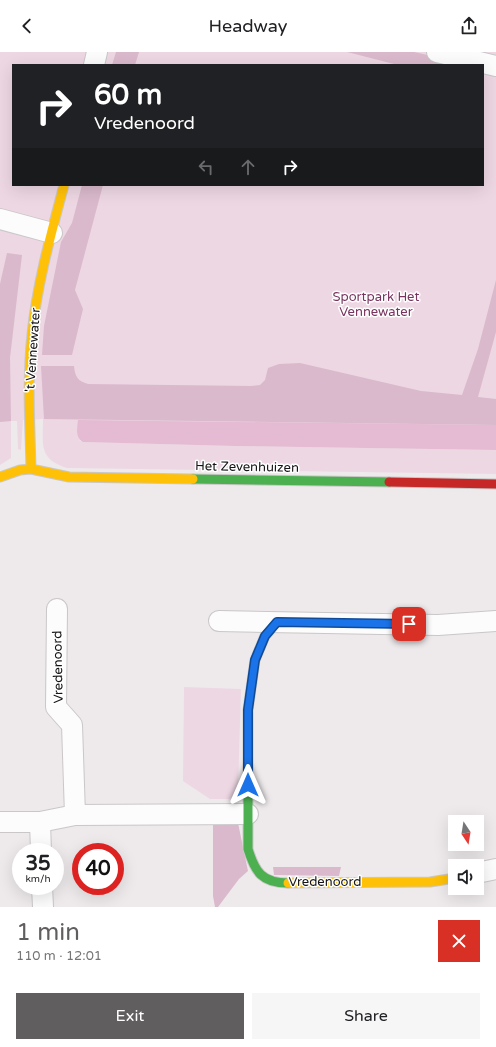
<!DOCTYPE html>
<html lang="en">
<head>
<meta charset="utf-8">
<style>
	body { margin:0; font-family:"Varela Round",sans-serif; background:#f6f6f6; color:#202124; height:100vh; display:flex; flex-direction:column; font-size:15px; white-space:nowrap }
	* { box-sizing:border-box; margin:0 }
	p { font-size:13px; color:#757577 }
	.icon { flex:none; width:22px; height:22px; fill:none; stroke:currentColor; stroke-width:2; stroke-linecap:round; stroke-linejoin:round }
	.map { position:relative; height:855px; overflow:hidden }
	.panel { display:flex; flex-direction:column; background:#fff; flex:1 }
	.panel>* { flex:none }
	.guide { position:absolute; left:12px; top:12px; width:472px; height:122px; border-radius:0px; box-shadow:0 4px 16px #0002; background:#202124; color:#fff; overflow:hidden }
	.needle { width:26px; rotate:168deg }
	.tools { position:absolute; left:448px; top:763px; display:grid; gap:8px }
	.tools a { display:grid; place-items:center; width:36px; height:36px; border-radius:0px; background:#fff; box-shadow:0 4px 16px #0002; font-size:20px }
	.speed { position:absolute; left:12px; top:791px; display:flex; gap:8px; font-size:20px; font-weight:700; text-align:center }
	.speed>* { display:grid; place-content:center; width:52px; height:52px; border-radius:50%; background:#fff; box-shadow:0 4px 16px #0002; line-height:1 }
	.speed small { font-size:10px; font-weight:400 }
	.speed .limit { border:6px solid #d22; background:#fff; color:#111 }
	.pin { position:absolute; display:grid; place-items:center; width:34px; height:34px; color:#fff; margin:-17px; border-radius:8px; box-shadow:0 2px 6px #0006 }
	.me { position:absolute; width:44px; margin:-22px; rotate:0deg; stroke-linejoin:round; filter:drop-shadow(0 0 3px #0008) }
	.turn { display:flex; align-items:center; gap:14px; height:84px; padding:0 16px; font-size:18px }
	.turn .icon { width:52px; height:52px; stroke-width:2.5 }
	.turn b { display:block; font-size:28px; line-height:34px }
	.lanes { display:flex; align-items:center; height:38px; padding:0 16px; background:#0003; justify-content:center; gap:20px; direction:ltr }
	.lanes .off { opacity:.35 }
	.round { display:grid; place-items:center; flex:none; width:42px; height:42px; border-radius:0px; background:#f6f6f6 }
	.overview { display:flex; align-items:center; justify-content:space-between; height:68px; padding:0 16px }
	h1 { font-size:24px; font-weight:600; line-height:30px; color:#615e60 }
	.action { display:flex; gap:8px; margin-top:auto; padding:8px 16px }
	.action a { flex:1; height:46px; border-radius:0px; background:#615e60; color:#fff; font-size:16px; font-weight:600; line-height:46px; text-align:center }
	.action a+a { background:#f6f6f6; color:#202124 }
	header { display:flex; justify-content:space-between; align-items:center; height:52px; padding:0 16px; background:#fff; font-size:18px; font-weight:600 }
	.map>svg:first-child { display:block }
	.green { fill:#edd7e3; fill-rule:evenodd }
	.forest { fill:#dab9cc }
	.water { fill:#e4bbd2 }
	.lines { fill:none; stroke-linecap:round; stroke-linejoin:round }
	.street-casing { stroke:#cac7c8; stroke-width:22 }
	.fast-casing { stroke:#cac7c8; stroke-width:11 }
	.slow-casing { stroke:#cac7c8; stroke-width:11 }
	.jam-casing { stroke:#cac7c8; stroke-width:11 }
	.street { stroke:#fcfcfc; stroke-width:20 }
	.fast { stroke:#4caf50; stroke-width:9 }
	.slow { stroke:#ffc107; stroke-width:9 }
	.jam { stroke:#c62828; stroke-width:9 }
	.route-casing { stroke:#114b97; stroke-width:10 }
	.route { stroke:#1a73e8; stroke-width:7 }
	.labels { text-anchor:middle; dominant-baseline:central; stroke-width:3; stroke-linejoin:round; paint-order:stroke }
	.park-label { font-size:13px; fill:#78345e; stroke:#fff }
	.street-label { font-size:13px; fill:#151314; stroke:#fff }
</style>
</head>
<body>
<header><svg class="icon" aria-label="back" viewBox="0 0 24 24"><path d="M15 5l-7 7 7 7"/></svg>Headway<svg class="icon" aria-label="share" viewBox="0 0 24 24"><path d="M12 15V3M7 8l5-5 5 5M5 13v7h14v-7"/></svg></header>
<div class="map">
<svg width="496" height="855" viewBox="0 0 496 855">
	<rect width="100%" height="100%" fill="#eeeaec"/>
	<path class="green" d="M0 0H496V373L79 388 83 390 235 394 496 398V422L67 416C38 407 43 392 43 367L23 368 21 398 18 397 17 369H11V406L0 413ZM13 13H483V133H13Z
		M184 635 241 637 238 738 230 747H210L183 729Z"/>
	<path class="forest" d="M116 0H139L135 13H112Z
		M347 0H414L472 13H398Z
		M82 133H103L75 238 83 257 72 303H42L44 274 61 190 72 171Z
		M7 201 22 203 10 306 11 369 0 370V232Z
		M496 228V280L478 345 496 347V373L44 367 41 314H74C75 325 78 329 88 332L251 334 260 333 265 328 268 316 279 312 300 311 421 339 462 343 478 297Z
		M213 768 238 771 248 819 239 827 218 855H215L213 844Z
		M273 815H341L339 824 274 823Z"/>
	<path class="water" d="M78 368 496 373V398L235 394 83 390C75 385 77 376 78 368Z"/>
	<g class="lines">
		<g class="street-casing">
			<path id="street" d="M437 0 496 14
				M94 13 97 0
				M0 167 52 181
				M57 557 56 655 72 673 75 763
				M219 569 438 573 496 569
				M0 770H40L75 763 248 762
				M40 770 41 800
				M477 821 496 817
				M42 834 43 855"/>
		</g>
		<g class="fast-casing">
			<path id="fast" d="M193 427 389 430
				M277 570 265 584 255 608 248 658V797C255 820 262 831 288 831"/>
		</g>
		<g class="slow-casing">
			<path id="slow" d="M31 417C30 372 27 327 32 282 37 232 51 182 64 133
				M0 425 20 418 31 417 69 425 193 427
				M288 831 430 830 455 826"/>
		</g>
		<g class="jam-casing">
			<path id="jam" d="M389 430 496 432"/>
		</g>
		<use href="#street" class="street"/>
		<use href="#fast" class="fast"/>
		<use href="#slow" class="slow"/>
		<use href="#jam" class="jam"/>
	</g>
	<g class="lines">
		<g class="route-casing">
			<path id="route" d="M248 733V658L255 608 265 584 277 570 409 572"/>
		</g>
		<use href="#route" class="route"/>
	</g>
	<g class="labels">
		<g class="park-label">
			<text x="376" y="245">Sportpark Het<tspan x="376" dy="15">Vennewater</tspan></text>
		</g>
		<g class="street-label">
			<text transform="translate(33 298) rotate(-86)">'t Vennewater</text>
			<text transform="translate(247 415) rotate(1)">Het Zevenhuizen</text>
			<text transform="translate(58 615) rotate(-91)">Vredenoord</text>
			<text x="325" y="830">Vredenoord</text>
		</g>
	</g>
</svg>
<div class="tools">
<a><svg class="needle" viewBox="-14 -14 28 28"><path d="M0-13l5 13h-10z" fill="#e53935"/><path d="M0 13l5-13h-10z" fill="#757577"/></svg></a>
<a><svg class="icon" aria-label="sound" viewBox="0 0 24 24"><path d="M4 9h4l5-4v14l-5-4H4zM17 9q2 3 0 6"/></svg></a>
</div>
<div class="speed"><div>35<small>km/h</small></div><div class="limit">40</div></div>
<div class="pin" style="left:409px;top:572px;background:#d93025"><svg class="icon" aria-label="arrive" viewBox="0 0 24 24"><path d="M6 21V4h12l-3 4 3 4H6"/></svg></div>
<svg class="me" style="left:248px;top:733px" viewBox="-20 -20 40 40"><path d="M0-17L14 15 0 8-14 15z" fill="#1a73e8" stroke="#fff" stroke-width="4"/></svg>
<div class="guide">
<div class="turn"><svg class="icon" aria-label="right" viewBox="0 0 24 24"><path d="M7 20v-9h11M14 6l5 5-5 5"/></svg><div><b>60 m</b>Vredenoord</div></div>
<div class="lanes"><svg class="icon off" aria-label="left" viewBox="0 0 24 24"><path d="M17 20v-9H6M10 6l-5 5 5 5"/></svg><svg class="icon off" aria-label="ahead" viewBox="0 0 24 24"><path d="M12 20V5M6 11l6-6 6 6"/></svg><svg class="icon" aria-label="right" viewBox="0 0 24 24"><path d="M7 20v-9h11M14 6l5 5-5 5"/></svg></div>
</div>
</div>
<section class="panel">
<div class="overview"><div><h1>1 min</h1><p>110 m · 12:01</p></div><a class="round" style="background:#d93025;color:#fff"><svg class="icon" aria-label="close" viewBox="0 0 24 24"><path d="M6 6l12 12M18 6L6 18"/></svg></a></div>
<div class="action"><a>Exit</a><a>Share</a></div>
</section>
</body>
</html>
